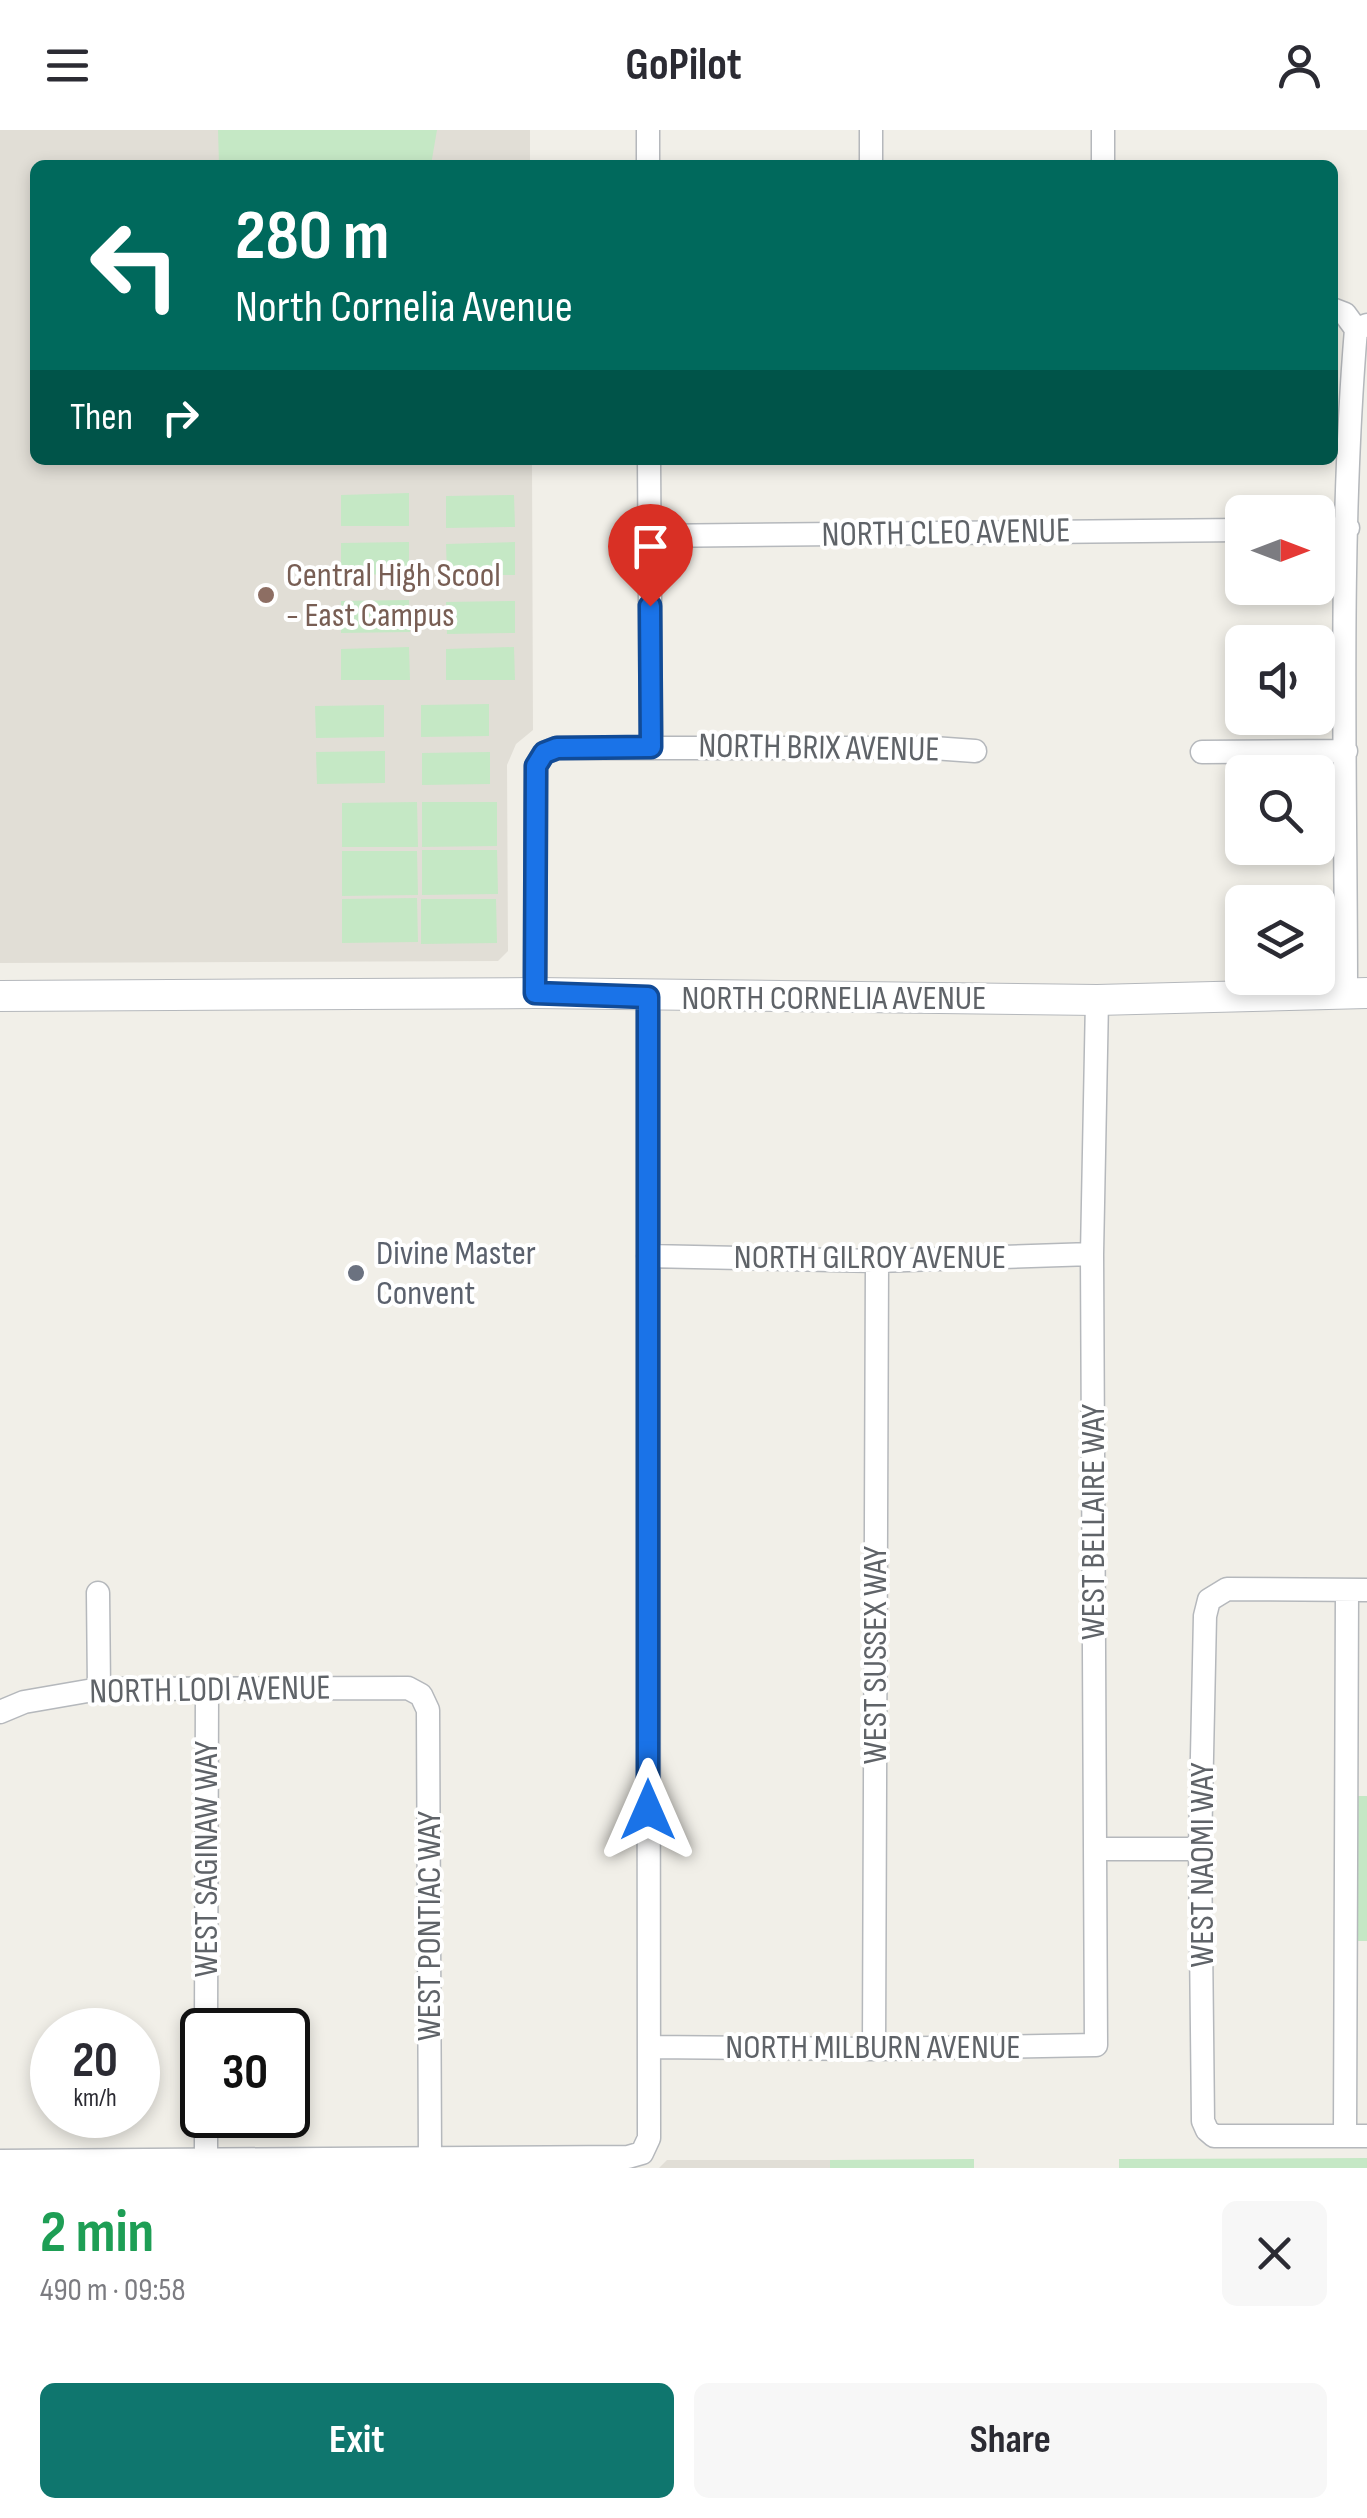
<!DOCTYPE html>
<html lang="en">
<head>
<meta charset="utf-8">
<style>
	body { margin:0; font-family:"Sofia Sans Condensed",sans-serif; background:#f7f7f7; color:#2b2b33; height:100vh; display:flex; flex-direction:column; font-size:38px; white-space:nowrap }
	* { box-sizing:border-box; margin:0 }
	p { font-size:32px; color:#7c7c81 }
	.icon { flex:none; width:55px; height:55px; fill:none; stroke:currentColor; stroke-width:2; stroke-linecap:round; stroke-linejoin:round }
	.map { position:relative; height:2038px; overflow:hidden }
	.drawer { display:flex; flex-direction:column; background:#fff; flex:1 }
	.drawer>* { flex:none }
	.top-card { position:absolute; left:30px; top:30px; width:1308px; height:305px; border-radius:15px; box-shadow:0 5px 15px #0003; background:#00695c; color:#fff; overflow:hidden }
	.needle { width:65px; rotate:90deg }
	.buttons { position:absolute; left:1225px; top:365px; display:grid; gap:20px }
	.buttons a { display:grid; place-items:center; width:110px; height:110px; border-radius:15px; background:#fff; box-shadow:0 5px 15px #0003; font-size:50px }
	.speed { position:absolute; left:30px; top:1878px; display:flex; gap:20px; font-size:50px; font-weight:700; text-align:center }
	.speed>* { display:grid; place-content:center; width:130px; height:130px; border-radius:50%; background:#fff; box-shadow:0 5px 15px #0003; line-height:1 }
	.speed small { font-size:25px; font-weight:400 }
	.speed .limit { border:5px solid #111; border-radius:15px; background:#fff; color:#111 }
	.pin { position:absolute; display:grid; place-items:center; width:85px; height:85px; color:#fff; margin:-102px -42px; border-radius:50% 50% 50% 0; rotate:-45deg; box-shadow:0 0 10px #0007 }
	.pin .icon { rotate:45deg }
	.me { position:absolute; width:110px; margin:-55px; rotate:0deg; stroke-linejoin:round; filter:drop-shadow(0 0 8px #0008) }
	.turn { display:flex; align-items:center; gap:35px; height:210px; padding:0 40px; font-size:45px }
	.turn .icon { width:130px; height:130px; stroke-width:2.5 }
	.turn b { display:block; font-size:70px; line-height:85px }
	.then { display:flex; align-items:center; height:95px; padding:0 40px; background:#0003; gap:20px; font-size:38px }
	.round { display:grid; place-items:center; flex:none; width:105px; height:105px; border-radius:15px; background:#f7f7f7 }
	.overview { display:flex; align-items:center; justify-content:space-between; height:170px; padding:0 40px }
	h1 { font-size:60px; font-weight:700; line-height:75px; color:#1e9e55 }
	.action { display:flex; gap:20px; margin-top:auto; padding:20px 40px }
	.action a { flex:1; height:115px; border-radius:15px; background:#0f766e; color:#fff; font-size:40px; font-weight:700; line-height:115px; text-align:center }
	.action a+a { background:#f7f7f7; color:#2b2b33 }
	header { display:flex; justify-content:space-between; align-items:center; height:130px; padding:0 40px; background:#fff; font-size:45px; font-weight:700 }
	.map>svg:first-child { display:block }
	.education { fill:#e1ded6 }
	.green { fill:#c5e8c5 }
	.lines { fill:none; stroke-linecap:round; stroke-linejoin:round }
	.minor-casing { stroke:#b5b8bc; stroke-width:25 }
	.tertiary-casing { stroke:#b5b8bc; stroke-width:32 }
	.minor { stroke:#fff; stroke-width:22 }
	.tertiary { stroke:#fff; stroke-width:30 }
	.route-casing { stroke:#114b97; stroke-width:25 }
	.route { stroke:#1a73e8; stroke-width:18 }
	.education-dot { fill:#8d6e63; stroke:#fff; stroke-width:4 }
	.worship-dot { fill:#6b7280; stroke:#fff; stroke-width:4 }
	.labels { text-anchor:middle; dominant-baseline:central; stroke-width:8; stroke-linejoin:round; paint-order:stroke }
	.street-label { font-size:35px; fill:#5f6368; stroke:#fff }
	.education-label { font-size:35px; fill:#785e54; stroke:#fff; text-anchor:start }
	.worship-label { font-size:35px; fill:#5b616d; stroke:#fff; text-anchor:start }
</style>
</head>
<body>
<header><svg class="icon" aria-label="menu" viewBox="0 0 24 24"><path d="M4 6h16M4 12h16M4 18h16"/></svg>GoPilot<svg class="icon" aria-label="person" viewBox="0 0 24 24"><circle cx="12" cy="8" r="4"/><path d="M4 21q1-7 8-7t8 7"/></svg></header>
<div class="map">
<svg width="1367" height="2038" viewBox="0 0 1367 2038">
	<rect width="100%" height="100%" fill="#f1efe8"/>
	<path class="education" d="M0 0H530V35H35V330H532L533 600 516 614 507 635 508 821 498 831 0 833Z
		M667 2030H830V2038H659Z"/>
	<path class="green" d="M218 0H437L431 35H219Z
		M409 363V396H341V365Z
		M514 365 515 397 446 398V366Z
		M409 412V444L341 445V413Z
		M515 412V445H447L446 414Z
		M409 470 410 502 341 503V471Z
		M515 471V503L447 504 446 472Z
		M409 517 410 550H341V519Z
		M514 517 515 550H446V519Z
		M489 574V606L421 607V575Z
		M384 575V607L316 608 315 576Z
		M385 621V653L317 654 316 622Z
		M490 622V654L422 655V623Z
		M417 672 418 717H342V673Z
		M422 672H497V716L422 717Z
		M422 720H497L498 764 422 765Z
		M342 721H417L418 765 342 766Z
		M417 768 418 812 342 813V769Z
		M421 769H496L497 813 421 814Z
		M1350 1666H1367V1811H1351Z
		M1367 2028V2038H1119V2029Z
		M974 2029V2038H830V2030Z"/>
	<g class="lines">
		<g class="minor-casing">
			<path id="minor" d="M648 0V35
				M1103 0V35
				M871 35V0
				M1332 179 1345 184 1356 199
				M649 330 651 617
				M1318 399 1348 398
				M649 406 1242 400
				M1202 622 1346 621
				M535 863 536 636 544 623 557 618H933L975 621
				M1346 864C1346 644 1338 418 1356 199L1367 195
				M648 1126 877 1131 1092 1124
				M1367 1460 1227 1459 1209 1470 1205 1486 1200 1719 1203 1991 1207 2000 1214 2006H1367
				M98 1463 99 1559
				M0 1582 24 1572 99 1559 408 1558 421 1565 428 1580 430 2028
				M1095 1719H1200
				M206 1900 207 1558
				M649 1917 874 1919 1096 1915 1092 1124 1097 870
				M874 1919 877 1131
				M1345 2006 1347 1460
				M206 2028V1985
				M0 2031 628 2027 642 2023 649 2008 648 867"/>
		</g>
		<g class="tertiary-casing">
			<path id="tertiary" d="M0 866 535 863 1097 870 1367 863"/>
		</g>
		<use href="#minor" class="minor"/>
		<use href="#tertiary" class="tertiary"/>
	</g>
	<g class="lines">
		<g class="route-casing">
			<path id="route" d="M648 1680V867L535 863 536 636 544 623 557 618 651 617 650 476"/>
		</g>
		<use href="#route" class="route"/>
	</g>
	<circle class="education-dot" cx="266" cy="465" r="10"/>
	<circle class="worship-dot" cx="356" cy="1143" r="10"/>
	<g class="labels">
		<g class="street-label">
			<text transform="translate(946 403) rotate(-1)">NORTH CLEO AVENUE</text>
			<text transform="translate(819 618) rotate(1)">NORTH BRIX AVENUE</text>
			<text x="834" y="868">NORTH CORNELIA AVENUE</text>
			<text x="870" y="1127">NORTH GILROY AVENUE</text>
			<text transform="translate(1093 1392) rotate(-90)">WEST BELLAIRE WAY</text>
			<text transform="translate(875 1525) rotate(-90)">WEST SUSSEX WAY</text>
			<text transform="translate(210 1560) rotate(-1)">NORTH LODI AVENUE</text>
			<text transform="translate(206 1729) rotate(-90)">WEST SAGINAW WAY</text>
			<text transform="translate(1202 1735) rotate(-90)">WEST NAOMI WAY</text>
			<text transform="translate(429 1796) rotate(-90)">WEST PONTIAC WAY</text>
			<text x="873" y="1917">NORTH MILBURN AVENUE</text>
		</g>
		<g class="education-label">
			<text x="286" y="445">Central High Scool<tspan x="286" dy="40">- East Campus</tspan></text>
		</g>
		<g class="worship-label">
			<text x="376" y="1123">Divine Master<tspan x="376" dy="40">Convent</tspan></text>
		</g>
	</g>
</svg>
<div class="buttons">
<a><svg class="needle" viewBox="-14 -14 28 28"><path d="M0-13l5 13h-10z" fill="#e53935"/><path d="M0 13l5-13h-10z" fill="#7c7c81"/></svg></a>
<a><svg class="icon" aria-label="sound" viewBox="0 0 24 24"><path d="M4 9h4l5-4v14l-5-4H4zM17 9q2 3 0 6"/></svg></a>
<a><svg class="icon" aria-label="search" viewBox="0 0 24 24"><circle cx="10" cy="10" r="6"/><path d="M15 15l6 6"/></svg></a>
<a><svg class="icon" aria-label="layers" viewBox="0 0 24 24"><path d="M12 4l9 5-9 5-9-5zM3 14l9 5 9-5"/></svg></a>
</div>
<div class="speed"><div>20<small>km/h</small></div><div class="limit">30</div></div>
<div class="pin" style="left:650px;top:476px;background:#d93025"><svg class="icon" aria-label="arrive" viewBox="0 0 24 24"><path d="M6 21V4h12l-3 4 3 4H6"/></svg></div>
<svg class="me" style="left:648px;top:1680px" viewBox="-20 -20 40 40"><path d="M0-17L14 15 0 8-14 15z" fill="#1a73e8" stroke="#fff" stroke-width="4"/></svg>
<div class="top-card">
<div class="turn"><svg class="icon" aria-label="left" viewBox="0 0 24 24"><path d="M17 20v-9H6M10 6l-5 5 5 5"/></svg><div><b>280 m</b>North Cornelia Avenue</div></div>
<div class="then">Then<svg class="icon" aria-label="right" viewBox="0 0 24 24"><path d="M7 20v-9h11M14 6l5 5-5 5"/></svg></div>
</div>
</div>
<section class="drawer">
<div class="overview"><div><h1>2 min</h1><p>490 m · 09:58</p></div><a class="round"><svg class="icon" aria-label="close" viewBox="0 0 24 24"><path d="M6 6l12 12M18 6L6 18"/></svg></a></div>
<div class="action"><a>Exit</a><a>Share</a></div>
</section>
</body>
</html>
